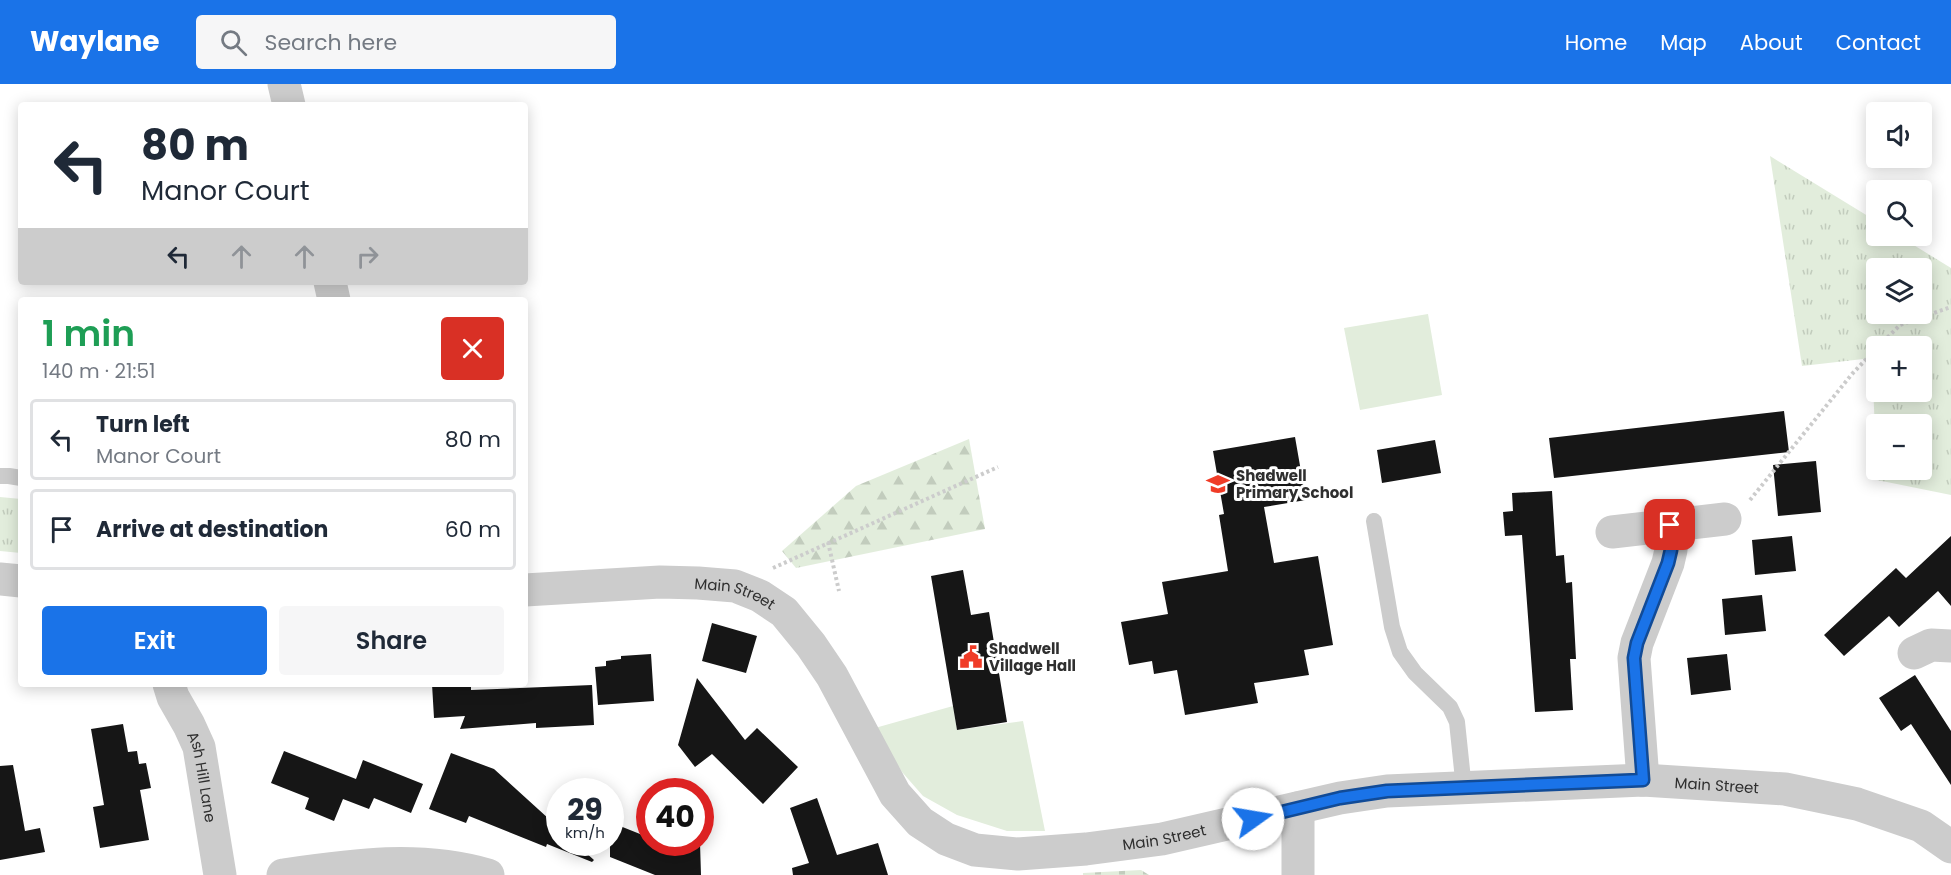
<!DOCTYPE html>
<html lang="en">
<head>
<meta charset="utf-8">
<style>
	body { margin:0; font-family:Poppins,sans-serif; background:#f6f6f7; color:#1f2937; height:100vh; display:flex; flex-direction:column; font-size:22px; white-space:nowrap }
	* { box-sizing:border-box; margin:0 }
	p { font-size:20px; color:#747a83 }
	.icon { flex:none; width:33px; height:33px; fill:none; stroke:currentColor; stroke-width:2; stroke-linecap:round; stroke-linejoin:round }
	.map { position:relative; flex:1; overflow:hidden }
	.side { position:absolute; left:18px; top:213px; width:510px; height:390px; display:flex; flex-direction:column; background:#fff; border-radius:6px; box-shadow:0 3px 15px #0003 }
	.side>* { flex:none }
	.hud { position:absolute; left:18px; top:18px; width:510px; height:183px; border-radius:6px; box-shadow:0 3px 15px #0003; background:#fff; color:#1f2937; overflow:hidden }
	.controls { position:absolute; left:1866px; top:18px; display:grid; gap:12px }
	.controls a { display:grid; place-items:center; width:66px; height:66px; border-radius:6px; background:#fff; box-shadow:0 3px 15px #0003; font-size:30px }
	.speed { position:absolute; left:546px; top:694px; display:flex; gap:12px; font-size:30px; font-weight:700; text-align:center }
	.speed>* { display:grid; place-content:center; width:78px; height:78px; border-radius:50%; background:#fff; box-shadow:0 3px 15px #0003; line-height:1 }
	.speed small { font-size:15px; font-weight:400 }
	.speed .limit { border:9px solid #d22; background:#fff; color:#111 }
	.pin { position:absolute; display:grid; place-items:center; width:51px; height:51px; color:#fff; margin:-26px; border-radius:12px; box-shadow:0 3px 9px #0006 }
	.me { position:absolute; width:66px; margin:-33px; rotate:77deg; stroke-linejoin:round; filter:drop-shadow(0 0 4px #0008) }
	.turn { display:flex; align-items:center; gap:21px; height:126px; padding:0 24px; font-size:27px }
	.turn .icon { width:78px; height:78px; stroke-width:2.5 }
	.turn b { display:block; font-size:42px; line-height:51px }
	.lanes { display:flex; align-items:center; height:57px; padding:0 24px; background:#0003; justify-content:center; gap:30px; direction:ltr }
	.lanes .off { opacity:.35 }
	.round { display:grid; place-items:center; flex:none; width:63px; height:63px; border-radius:6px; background:#f6f6f7 }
	.head { display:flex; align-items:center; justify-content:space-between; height:102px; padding:0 24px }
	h1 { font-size:36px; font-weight:600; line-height:45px; color:#1e9e55 }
	.button { display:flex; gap:12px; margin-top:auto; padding:12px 24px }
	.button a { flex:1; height:69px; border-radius:6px; background:#1a73e8; color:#fff; font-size:24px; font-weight:600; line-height:69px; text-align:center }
	.button a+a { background:#f6f6f7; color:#1f2937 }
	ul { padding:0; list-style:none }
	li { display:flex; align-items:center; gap:18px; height:81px; margin:0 12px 9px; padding:0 12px; border:3px solid #e0e1e3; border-radius:6px }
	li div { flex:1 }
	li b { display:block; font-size:22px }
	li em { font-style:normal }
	header { display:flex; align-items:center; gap:36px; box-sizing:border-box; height:84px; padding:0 30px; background:#1a73e8; color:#fff }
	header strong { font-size:28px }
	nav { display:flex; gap:33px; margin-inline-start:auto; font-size:21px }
	.search { width:420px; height:54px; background:#f6f6f7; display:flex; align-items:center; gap:15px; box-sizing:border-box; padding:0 21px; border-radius:6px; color:#747a83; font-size:22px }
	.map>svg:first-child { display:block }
	.grass { fill:url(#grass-tufts); fill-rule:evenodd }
	.forest { fill:url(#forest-firs) }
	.cemetery { fill:url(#cemetery-stones) }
	.garden { fill:#e2eddc }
	.building { fill:#161616 }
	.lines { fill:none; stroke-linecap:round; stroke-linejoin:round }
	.path { stroke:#ccc; stroke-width:4; stroke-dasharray:3 3; stroke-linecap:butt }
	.service { stroke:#ccc; stroke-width:16 }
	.minor { stroke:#ccc; stroke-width:33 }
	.tertiary { stroke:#ccc; stroke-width:33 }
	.route-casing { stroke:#114b97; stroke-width:15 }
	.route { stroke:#1a73e8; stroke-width:10 }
	.labels { text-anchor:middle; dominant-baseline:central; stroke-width:6; stroke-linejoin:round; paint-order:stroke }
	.poi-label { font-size:15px; font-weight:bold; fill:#2f2f2f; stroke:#fff; text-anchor:start }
	.street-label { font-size:15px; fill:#2f2f2f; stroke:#fff }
</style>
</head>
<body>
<header>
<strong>Waylane</strong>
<div class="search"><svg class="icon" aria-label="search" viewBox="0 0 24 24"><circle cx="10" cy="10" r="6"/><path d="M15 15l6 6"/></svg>Search here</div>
<nav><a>Home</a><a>Map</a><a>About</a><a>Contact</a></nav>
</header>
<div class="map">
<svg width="1951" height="791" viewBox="0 0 1951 791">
	<defs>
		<pattern id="grass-tufts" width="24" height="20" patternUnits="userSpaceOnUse" patternTransform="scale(1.5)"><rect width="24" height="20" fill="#e2eddc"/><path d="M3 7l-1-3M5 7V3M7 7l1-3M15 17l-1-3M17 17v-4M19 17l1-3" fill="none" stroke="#c2ccbd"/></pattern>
		<pattern id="forest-firs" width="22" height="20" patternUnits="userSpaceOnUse" patternTransform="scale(1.5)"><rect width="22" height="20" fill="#e2eddc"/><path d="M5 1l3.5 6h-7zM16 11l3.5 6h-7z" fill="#c2ccbd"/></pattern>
		<pattern id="cemetery-stones" width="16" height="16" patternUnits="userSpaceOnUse" patternTransform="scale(1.5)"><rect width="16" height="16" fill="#e2eddc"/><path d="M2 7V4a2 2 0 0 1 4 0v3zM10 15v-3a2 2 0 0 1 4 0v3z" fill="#c2ccbd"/></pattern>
	</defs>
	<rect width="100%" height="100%" fill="#fff"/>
	<path class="grass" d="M1770 72 1876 137V152H1899L1951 184V411L1877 396V386H1922V340H1876V374L1872 274 1802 282ZM1876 184H1922V230H1876ZM1876 262H1922V308H1876Z
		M0 413 21 415V469L0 467Z"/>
	<path class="forest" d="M969 355 985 445 796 484 782 467 856 402Z"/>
	<path class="cemetery" d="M1141 786 1149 791H1083V789Z"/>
	<path class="garden" d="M1428 230 1442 311 1360 326 1344 244Z
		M953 622 957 646 1023 637 1045 747H1007L957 731 923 712 902 688 875 644Z"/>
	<path class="building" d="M1784 327 1789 368 1554 394 1549 354Z
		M1295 353 1306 416 1264 423 1274 479 1318 472 1333 561 1304 566 1309 591 1254 599 1258 619 1185 631 1177 586 1154 590 1152 577 1129 581 1121 538 1168 530 1162 498 1228 487 1219 431 1224 430 1213 367Z
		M1435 356 1441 389 1382 399 1377 366Z
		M1816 377 1821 428 1778 432 1773 381Z
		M1552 407 1556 472 1564 471 1566 499 1572 498 1576 575H1570L1573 626 1535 628 1522 451 1505 452 1503 428 1513 427 1512 409Z
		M1792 452 1796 487 1755 491 1752 456Z
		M1951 452V522L1938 507 1899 543 1889 532 1844 572 1824 551 1896 484 1906 494Z
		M963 486 971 531 989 528 1007 638 957 646 931 492Z
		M1762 511 1766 547 1725 551 1722 515Z
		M712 539 757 552 746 589 702 577Z
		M651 570 654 617 598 621 595 583 606 582V577L621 575V572Z
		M1727 570 1731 606 1691 611 1687 574Z
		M1915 591 1951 647V701L1911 640 1901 647 1879 614Z
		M697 594 745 656 757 644 798 683 763 720 712 670 695 683 678 661Z
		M432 600H471V606L592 601 594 641 536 644V639L460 645 465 632 434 634Z
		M123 640 128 668 137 667 139 680 146 679 151 704 140 706 149 756 100 764 93 723 104 721 91 645Z
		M284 667 356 695 363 676 423 700 411 729 374 714 369 725 343 715 334 737 305 725 309 714 271 699Z
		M451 669 494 685 560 745V759H575L594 776 592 778 547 760 546 763 469 732 466 739 429 725Z
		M13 681 25 747 40 744 45 768 0 776V682Z
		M817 714 837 771 878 759 888 791H793L792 784 809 779 790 724Z
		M610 738 650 754V759H700L701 791H655L610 773Z"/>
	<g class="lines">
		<path class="path" d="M1879 262 1900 241 1951 223
			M1750 416 1852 290 1876 265
			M828 458 839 507
			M773 484 998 383"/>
		<path class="service" d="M0 392H9L21 394
			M1374 437 1392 543 1400 568 1415 589 1450 623 1457 638 1464 705"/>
		<g class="minor">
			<path d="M284 0 289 21"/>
			<path d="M330 198 334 216"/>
			<path d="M1612 448 1725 435"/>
			<path d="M1914 569 1931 561 1951 562"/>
			<path id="s1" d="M169 600 173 613 189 641 199 663 220 791"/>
			<path d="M1643 696 1634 574 1637 559 1668 479 1671 466 1670 441"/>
			<path d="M283 791C352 781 419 771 488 791"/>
			<path d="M1298 791V724"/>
		</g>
		<g class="tertiary">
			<path d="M0 495 21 497"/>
			<path id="s2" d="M525 506 660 498 698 499 735 502 760 512 784 528 811 561 832 592 895 710 920 738 946 755 975 766 1018 770 1086 765 1162 755 1340 714 1387 707 1643 696 1785 705 1857 720 1921 742 1951 763"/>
		</g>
	</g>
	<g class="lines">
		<g class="route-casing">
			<path id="route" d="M1253 735 1340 714 1387 707 1643 696 1634 574 1637 559 1668 479 1671 466 1670 441"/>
		</g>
		<use href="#route" class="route"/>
	</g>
	<defs>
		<g id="school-bare" transform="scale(1.8)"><path d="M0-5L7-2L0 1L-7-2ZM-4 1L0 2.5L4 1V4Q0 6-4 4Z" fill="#f03c27" stroke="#fff" stroke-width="2.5" paint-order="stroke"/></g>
		<g id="civic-bare" transform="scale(1.8)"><path d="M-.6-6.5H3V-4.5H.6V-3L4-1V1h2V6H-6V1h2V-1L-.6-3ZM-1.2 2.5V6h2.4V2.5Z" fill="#f03c27" stroke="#fff" stroke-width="2.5" paint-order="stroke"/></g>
	</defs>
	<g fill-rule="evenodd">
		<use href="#school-bare" x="1218" y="400"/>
		<use href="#civic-bare" x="971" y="573"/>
	</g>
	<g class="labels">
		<g class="poi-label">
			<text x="1236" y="391">Shadwell<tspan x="1236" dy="17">Primary School</tspan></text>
			<text x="989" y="564">Shadwell<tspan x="989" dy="17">Village Hall</tspan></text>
		</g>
		<g class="street-label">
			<text stroke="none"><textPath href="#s2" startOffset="212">Main Street</textPath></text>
			<text stroke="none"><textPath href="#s1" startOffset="100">Ash Hill Lane</textPath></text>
			<text stroke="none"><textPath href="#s2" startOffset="1328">Main Street</textPath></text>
			<text stroke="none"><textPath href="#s2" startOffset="770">Main Street</textPath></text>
		</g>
	</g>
</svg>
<div class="controls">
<a><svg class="icon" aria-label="sound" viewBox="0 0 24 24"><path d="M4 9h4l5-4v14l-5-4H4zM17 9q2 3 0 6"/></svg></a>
<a><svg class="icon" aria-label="search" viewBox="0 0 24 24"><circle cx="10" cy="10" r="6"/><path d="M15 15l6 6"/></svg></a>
<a><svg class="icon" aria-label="layers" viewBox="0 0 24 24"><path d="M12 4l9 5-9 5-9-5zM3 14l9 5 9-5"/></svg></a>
<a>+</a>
<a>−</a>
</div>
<div class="speed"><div>29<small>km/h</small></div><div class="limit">40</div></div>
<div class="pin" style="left:1670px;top:441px;background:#d93025"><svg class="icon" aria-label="arrive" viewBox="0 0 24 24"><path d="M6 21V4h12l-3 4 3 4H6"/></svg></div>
<svg class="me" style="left:1253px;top:735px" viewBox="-20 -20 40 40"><circle r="19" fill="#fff"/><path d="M0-13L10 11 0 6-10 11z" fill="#1a73e8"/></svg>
<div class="hud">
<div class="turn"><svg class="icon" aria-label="left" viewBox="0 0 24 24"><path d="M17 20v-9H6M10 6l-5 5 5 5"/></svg><div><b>80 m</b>Manor Court</div></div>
<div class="lanes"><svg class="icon" aria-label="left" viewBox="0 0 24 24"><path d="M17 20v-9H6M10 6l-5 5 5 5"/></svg><svg class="icon off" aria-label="ahead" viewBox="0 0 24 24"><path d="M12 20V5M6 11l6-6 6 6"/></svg><svg class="icon off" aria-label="ahead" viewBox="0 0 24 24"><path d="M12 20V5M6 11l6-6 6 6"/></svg><svg class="icon off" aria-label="right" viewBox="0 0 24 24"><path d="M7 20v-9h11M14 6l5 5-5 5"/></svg></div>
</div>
<section class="side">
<div class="head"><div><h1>1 min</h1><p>140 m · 21:51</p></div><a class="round" style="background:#d93025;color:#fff"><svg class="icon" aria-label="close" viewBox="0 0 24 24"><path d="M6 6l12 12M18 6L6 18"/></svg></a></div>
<ul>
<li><svg class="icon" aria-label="left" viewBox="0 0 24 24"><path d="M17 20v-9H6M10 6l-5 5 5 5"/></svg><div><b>Turn left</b><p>Manor Court</p></div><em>80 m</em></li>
<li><svg class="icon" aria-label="arrive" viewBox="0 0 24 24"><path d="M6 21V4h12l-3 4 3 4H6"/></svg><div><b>Arrive at destination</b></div><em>60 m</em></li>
</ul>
<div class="button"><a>Exit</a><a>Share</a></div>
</section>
</div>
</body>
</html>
